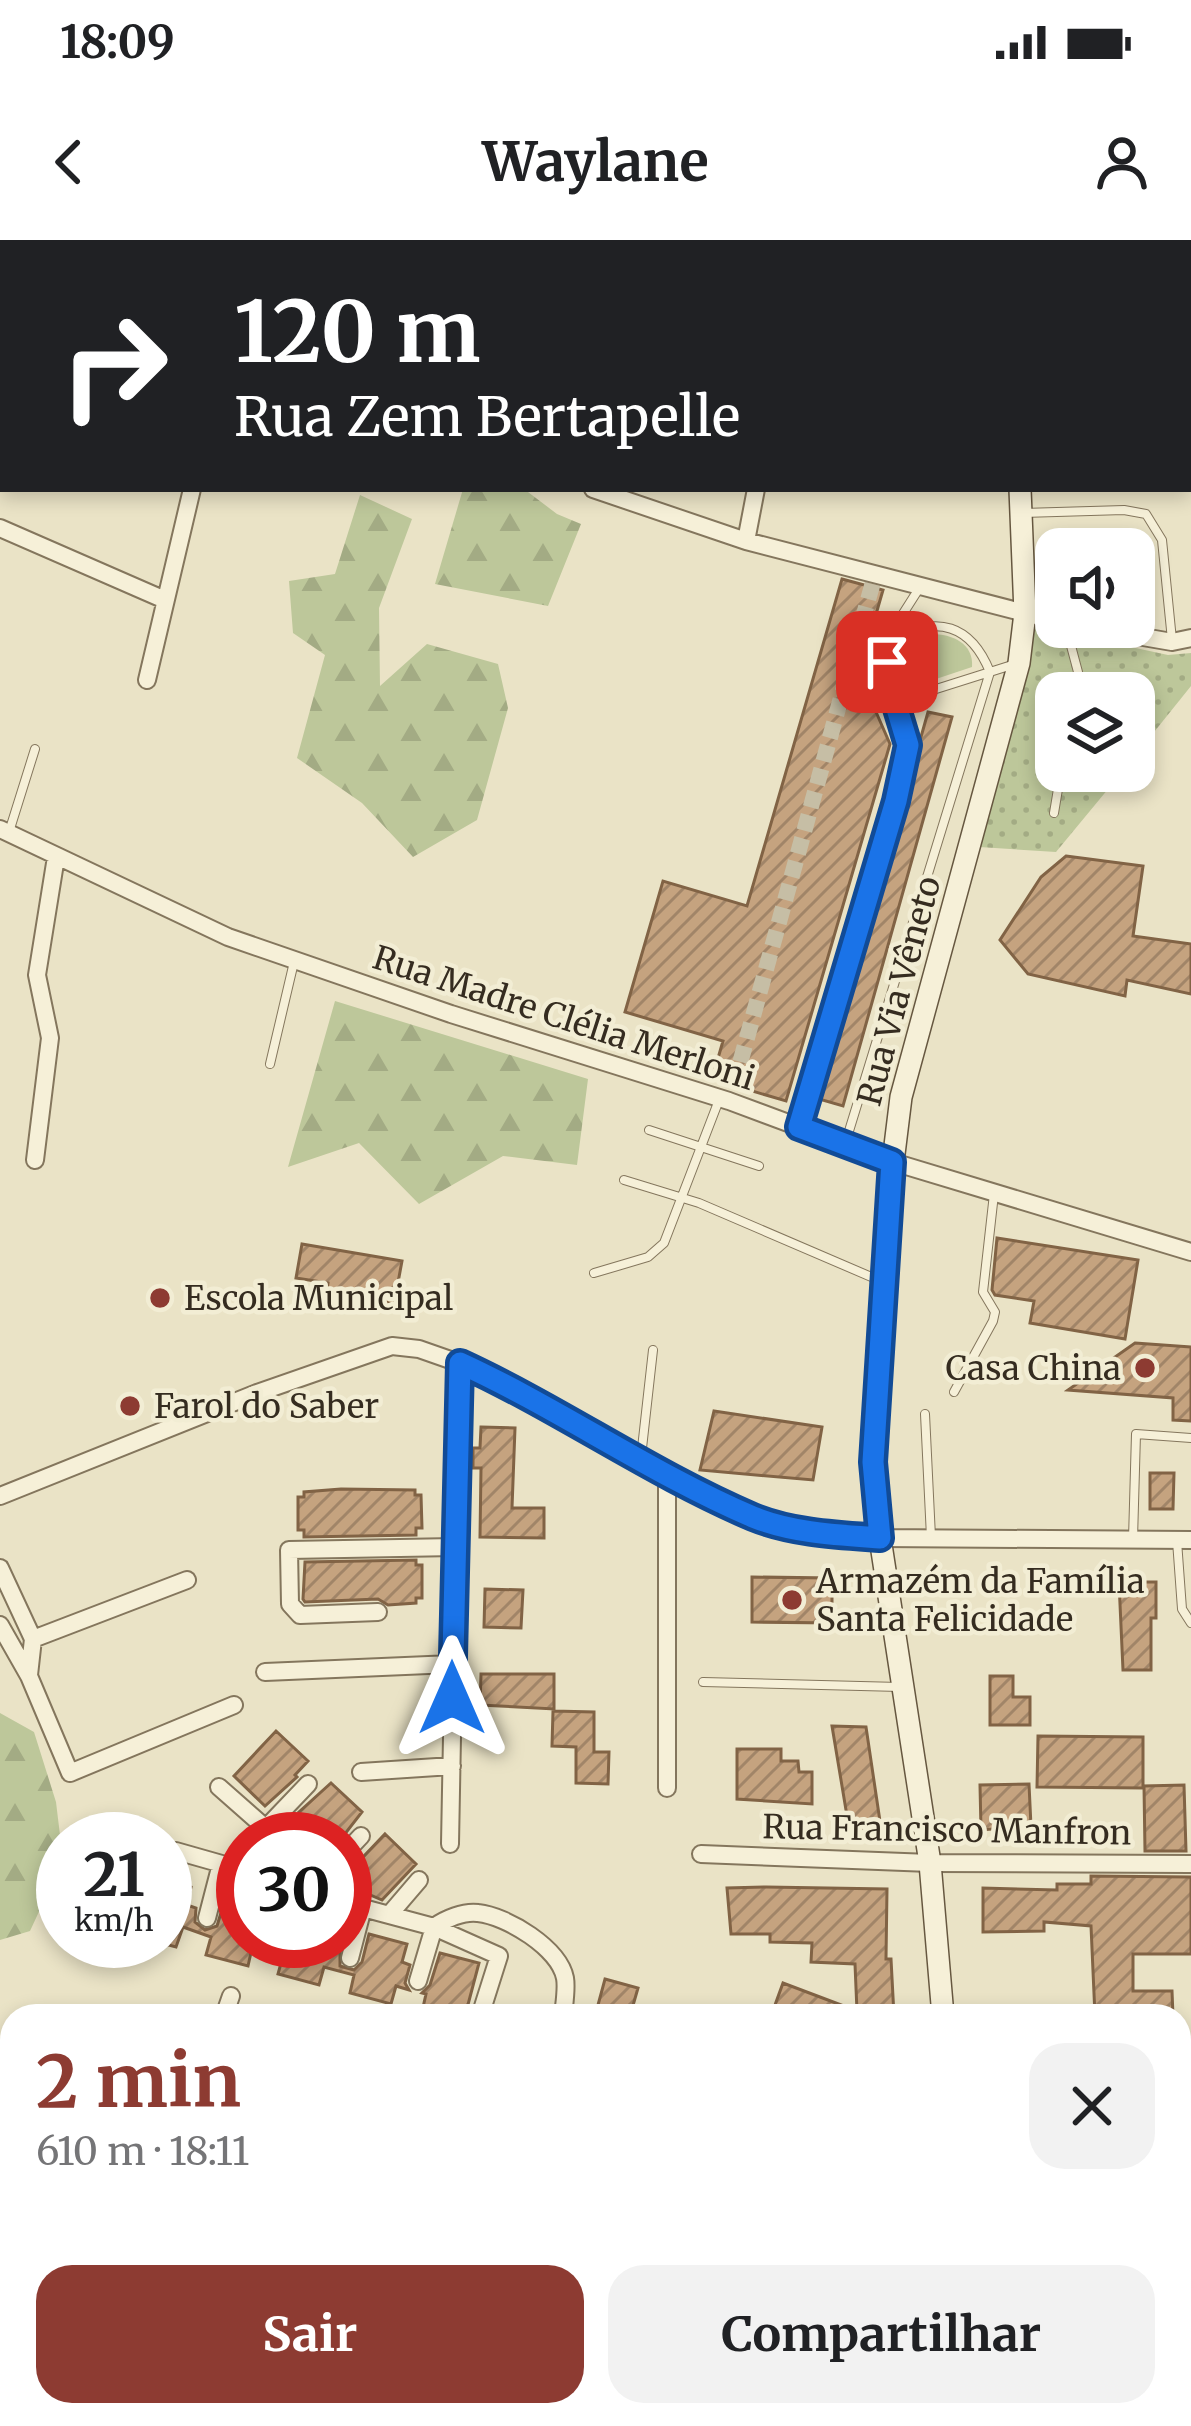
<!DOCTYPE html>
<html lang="pt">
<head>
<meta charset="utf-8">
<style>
	body { margin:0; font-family:Merriweather,serif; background:#f2f2f2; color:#202124; height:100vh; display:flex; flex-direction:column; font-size:45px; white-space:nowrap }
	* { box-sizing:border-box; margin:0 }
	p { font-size:39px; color:#757577 }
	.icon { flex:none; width:66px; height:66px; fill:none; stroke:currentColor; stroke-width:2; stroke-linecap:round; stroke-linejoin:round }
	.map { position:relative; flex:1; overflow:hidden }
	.details { position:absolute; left:0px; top:1764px; width:1191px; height:423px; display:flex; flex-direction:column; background:#fff; border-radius:36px 36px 0 0; box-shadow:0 6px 18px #0003 }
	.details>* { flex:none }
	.banner { position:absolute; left:0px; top:0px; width:1191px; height:252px; box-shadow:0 6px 18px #0003; background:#202124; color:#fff; overflow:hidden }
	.controls { position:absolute; left:1035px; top:288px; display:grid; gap:24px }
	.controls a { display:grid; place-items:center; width:120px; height:120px; border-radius:24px; background:#fff; box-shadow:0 6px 18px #0003; font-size:60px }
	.speed { position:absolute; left:36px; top:1572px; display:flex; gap:24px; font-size:60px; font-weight:700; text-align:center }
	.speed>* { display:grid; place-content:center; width:156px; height:156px; border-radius:50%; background:#fff; box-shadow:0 6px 18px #0003; line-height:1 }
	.speed small { font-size:30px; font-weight:400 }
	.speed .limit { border:18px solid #d22; background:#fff; color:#111 }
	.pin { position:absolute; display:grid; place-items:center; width:102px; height:102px; color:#fff; margin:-51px; border-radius:24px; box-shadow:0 6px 18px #0006 }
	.me { position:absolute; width:132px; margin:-66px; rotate:0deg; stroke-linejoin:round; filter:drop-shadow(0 0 9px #0008) }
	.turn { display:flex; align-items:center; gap:42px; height:252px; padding:0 36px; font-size:54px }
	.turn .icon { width:156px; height:156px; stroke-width:2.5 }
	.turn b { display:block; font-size:84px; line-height:102px }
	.round { display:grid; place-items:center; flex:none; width:126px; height:126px; border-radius:36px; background:#f2f2f2 }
	.summary { display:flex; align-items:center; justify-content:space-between; height:204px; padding:0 36px }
	h1 { font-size:72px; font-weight:700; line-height:90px; color:#8d3b32 }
	.primary-button { display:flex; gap:24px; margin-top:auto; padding:24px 36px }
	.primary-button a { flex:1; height:138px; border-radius:36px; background:#8d3b32; color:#fff; font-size:48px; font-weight:700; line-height:138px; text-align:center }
	.primary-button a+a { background:#f2f2f2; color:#202124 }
	.status { display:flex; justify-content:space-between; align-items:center; height:84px; padding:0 60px; background:#fff; direction:ltr }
	.status svg { height:33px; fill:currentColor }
	header { display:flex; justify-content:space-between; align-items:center; height:156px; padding:0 36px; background:#fff; font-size:54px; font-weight:700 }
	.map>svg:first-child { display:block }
	.grass { fill:#bdc79a }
	.forest { fill:url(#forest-firs) }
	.park { fill:url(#park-dots) }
	.building { fill:url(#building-hatch); stroke:#816345; stroke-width:3 }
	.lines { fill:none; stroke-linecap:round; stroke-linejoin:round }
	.street-tunnel { stroke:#c6bea5; stroke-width:16; stroke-dasharray:16 8; stroke-linecap:butt }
	.lane-casing { stroke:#84765d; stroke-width:10 }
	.street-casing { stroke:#84765d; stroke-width:20 }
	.secondary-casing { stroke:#665740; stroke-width:24 }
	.lane { stroke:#f6f0d8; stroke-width:8 }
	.street { stroke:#f6f0d8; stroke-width:16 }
	.secondary { stroke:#f6f0d8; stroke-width:21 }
	.route-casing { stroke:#114b97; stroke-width:30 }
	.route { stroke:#1a73e8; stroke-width:21 }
	.poi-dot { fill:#8d3b32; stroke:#f2edd4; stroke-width:4.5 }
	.labels { text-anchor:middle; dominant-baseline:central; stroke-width:9; stroke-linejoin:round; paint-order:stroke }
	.street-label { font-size:33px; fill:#352c20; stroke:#f2edd4 }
	.poi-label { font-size:33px; fill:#352c20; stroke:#f2edd4; text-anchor:start }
</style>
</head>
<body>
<div class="status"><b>18:09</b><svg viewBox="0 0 49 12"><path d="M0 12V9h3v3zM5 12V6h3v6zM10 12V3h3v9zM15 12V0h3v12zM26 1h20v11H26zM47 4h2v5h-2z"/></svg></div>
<header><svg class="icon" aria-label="back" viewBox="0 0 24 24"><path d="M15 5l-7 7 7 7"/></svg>Waylane<svg class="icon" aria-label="person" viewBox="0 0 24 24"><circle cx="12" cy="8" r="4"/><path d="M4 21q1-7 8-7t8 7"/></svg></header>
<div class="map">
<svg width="1191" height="2186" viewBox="0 0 1191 2186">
	<defs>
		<pattern id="forest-firs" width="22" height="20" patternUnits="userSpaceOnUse" patternTransform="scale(3)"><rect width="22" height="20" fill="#bdc79a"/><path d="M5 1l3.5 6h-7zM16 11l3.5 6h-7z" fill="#a3ab84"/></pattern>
		<pattern id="park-dots" width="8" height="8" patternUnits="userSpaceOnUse" patternTransform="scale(3)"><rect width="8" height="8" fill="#bdc79a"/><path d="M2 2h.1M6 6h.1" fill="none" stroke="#a3ab84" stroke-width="1.8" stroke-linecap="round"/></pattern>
		<pattern id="building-hatch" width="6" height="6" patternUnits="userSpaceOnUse" patternTransform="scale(3)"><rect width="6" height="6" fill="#c5a37f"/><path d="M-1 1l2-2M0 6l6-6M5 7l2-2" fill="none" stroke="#a18568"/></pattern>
	</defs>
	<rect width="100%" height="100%" fill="#eae3c6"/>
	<path class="grass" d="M928 394C950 393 974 402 972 427L924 443 907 440 899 430 900 413 911 401Z"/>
	<path class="forest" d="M463 249H524L557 274 581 284 548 366 435 344Z
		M360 255 412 279 379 368 380 446 427 404 498 424 508 468 477 580 413 617 362 563 297 518 325 415 293 393 289 341 335 334Z
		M335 761 588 839 577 925 503 916 419 964 359 903 288 927Z
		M0 1473 34 1492 56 1562 63 1620 30 1691 0 1700Z"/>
	<path class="park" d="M1034 386 1168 415 1191 413V446L1134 517V453H1056V531H1123L1056 612 979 607Z"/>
	<path class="building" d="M842 339 883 350 859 433 890 504 786 861 712 839 723 801 625 772 663 641 747 666Z
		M928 472 952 477 843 866 819 859Z
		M1066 616 1143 626 1133 696 1191 704V754L1127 740 1125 756 1028 734 1000 700 1041 637Z
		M997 998 1138 1020 1125 1099 1030 1083 1034 1061 995 1055 992 1050Z
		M302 1004 402 1021 394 1064 327 1050 328 1043 296 1038Z
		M1135 1103 1191 1107V1181L1173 1180V1158L1068 1150Z
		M714 1171 822 1187 813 1240 700 1230Z
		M481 1187 515 1188 512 1268H544V1298L480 1297 481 1228H473V1208H480Z
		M1150 1233H1174L1173 1269H1150Z
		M341 1249 415 1250V1255H421L422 1288H416V1295L304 1297V1290H298V1257H304V1252Z
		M416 1320V1325H422V1358H416V1363L388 1365 378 1359 305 1362 303 1359 305 1322Z
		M752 1337 832 1338V1383L752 1382Z
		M1119 1342H1156V1378H1151V1430H1123Z
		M485 1349 523 1350 521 1388 484 1387Z
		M481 1434H554V1469L480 1465Z
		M990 1436H1013V1457H1030V1485H990Z
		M553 1471 594 1472V1512H609L608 1544 576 1543V1507L552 1506Z
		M832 1486 866 1487 881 1588H849Z
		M276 1491 308 1521 295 1535 297 1537 265 1566 234 1536Z
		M1038 1496 1143 1497V1548L1037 1547Z
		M737 1509H781V1521H798L799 1532H812V1564L737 1559Z
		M331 1543 362 1572 341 1599H300L288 1588 301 1574 299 1572Z
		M1029 1544 1031 1586 981 1590 980 1545Z
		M1184 1545 1186 1611H1145L1144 1546Z
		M385 1594 416 1624 382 1660 350 1646 345 1636Z
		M1091 1636 1191 1637V1714H1133V1751H1172L1173 1776H1095L1091 1686 1044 1682V1691L983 1692V1648L1057 1650V1644H1091Z
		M177 1643 191 1647 187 1665 196 1668 195 1682 205 1690 217 1686 226 1656 236 1659 232 1675 243 1678V1701H264L268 1711 252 1708 248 1726 206 1715 211 1697 183 1687 176 1707 161 1703 165 1701V1657L173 1659Z
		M766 1647 887 1649 886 1719H891L894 1776H771L783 1743 857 1771 856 1748 855 1724 811 1722 812 1703 770 1702V1694H731L727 1648Z
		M369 1694 407 1704 402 1722 410 1725 405 1743 409 1750 396 1746 391 1764 350 1753 354 1735 324 1727 319 1745 278 1734 283 1716 279 1714 289 1701H331L332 1705 340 1707V1726L354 1730 362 1722Z
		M440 1713 479 1723 465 1776 422 1772 426 1754 422 1753 430 1745Z
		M605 1739 638 1748 630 1776H595Z"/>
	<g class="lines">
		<path class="street-tunnel" d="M734 845 873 342"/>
		<g class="lane-casing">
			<path id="lane" d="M938 3 945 0
				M1023 273 1124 270 1146 274 1162 300 1172 400
				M1066 387 1078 432 1074 453
				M895 462 1012 425
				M1054 573 1061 531
				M9 592 35 509
				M270 824 294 722
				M799 887 895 561 908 505 888 439 887 421 899 380 920 347
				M649 890 759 926
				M845 904 990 432C971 385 937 374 893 400
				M624 940 699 963 883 1042
				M594 1033 648 1017 664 1003 719 860
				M954 1152 993 1081 995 1072 983 1052 994 954
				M925 1174 931 1297
				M641 1217 653 1110
				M1133 1299 1136 1194 1191 1198
				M1177 1301 1182 1369 1191 1383
				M703 1442 900 1447"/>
		</g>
		<g class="street-casing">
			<path id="street" d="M598 0V3
				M229 3 230 0
				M0 81H3
				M0 203H3
				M593 249 746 301 1056 381
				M0 288 165 360
				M746 301 756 249
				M1085 387 1172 402 1191 398
				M147 440 192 249
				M0 589 228 697 451 774 729 861 893 922 1191 1012
				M35 920 50 798 37 735 56 617
				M0 1256 257 1153 392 1106 419 1109 459 1123 536 1159 755 1278 796 1289 880 1298 1191 1300
				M0 1328 33 1399 29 1435
				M378 1372 300 1375 290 1364 289 1310 455 1307
				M0 1385 29 1436 70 1533 234 1465
				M33 1399 187 1340
				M265 1432 452 1424
				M361 1532 452 1526
				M219 1547 278 1599
				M667 1548V1233
				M266 1588 308 1544
				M450 1604 459 1123
				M345 1613 361 1596
				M701 1614 930 1623 1191 1624
				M165 1615 176 1611 243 1630
				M345 1658 363 1668 434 1687C445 1679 464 1671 478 1673 507 1676 559 1708 565 1738 567 1749 564 1765 563 1776
				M389 1675 419 1640
				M207 1678 221 1624
				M276 1702 277 1701
				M350 1718 363 1668
				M418 1741 434 1687 499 1716 480 1776
				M224 1776 231 1756
				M0 1815H12
				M1179 2095 1191 2101
				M0 2115 12 2121
				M115 2175 137 2186
				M615 2175 618 2186
				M955 2186 956 2175"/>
		</g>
		<g class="secondary-casing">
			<path id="secondary" d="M1007 0 1008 3
				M943 1776 930 1623 880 1298 873 1222 893 922 901 857 1019 423 1025 373 1020 249
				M1179 1817 1191 1815
				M450 2186 461 2175"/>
		</g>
		<use href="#lane" class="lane"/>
		<use href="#street" class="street"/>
		<use href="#secondary" class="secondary"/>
	</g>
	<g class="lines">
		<g class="route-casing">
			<path id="route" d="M452 1458 460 1123C560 1169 652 1234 753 1277 792 1293 838 1295 880 1298L873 1222 892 922 799 887 896 561 908 505 888 439 887 422"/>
		</g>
		<use href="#route" class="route"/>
	</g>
	<g class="poi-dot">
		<circle cx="160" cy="1058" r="12"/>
		<circle cx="1145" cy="1128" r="12"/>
		<circle cx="130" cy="1166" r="12"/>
		<circle cx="792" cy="1360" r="12"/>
	</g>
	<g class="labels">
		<g class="street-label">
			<text transform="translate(899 751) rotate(-75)">Rua Via Vêneto</text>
			<text transform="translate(564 778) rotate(18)">Rua Madre Clélia Merloni</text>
			<text transform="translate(947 1590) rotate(1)">Rua Francisco Manfron</text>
		</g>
		<g class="poi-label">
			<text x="184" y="1058">Escola Municipal</text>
			<text x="1121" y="1128" text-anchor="end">Casa China</text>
			<text x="154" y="1166">Farol do Saber</text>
			<text x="816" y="1341">Armazém da Família<tspan x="816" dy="38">Santa Felicidade</tspan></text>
		</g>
	</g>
</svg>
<div class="controls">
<a><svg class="icon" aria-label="sound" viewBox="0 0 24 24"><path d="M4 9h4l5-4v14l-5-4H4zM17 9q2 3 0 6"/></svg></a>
<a><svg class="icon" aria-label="layers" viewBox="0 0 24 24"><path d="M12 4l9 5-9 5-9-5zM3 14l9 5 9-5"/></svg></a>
</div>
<div class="speed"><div>21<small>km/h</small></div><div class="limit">30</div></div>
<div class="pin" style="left:887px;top:422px;background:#d93025"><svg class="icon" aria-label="arrive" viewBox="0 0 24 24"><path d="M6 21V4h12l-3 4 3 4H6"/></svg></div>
<svg class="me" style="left:452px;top:1458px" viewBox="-20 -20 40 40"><path d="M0-17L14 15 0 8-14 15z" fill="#1a73e8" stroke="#fff" stroke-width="4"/></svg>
<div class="banner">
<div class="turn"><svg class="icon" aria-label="right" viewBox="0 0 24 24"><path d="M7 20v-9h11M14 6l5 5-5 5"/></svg><div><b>120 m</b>Rua Zem Bertapelle</div></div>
</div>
<section class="details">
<div class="summary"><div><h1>2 min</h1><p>610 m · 18:11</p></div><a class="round"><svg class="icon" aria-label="close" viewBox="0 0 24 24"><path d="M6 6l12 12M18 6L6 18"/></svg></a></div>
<div class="primary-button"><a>Sair</a><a>Compartilhar</a></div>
</section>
</div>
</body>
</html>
